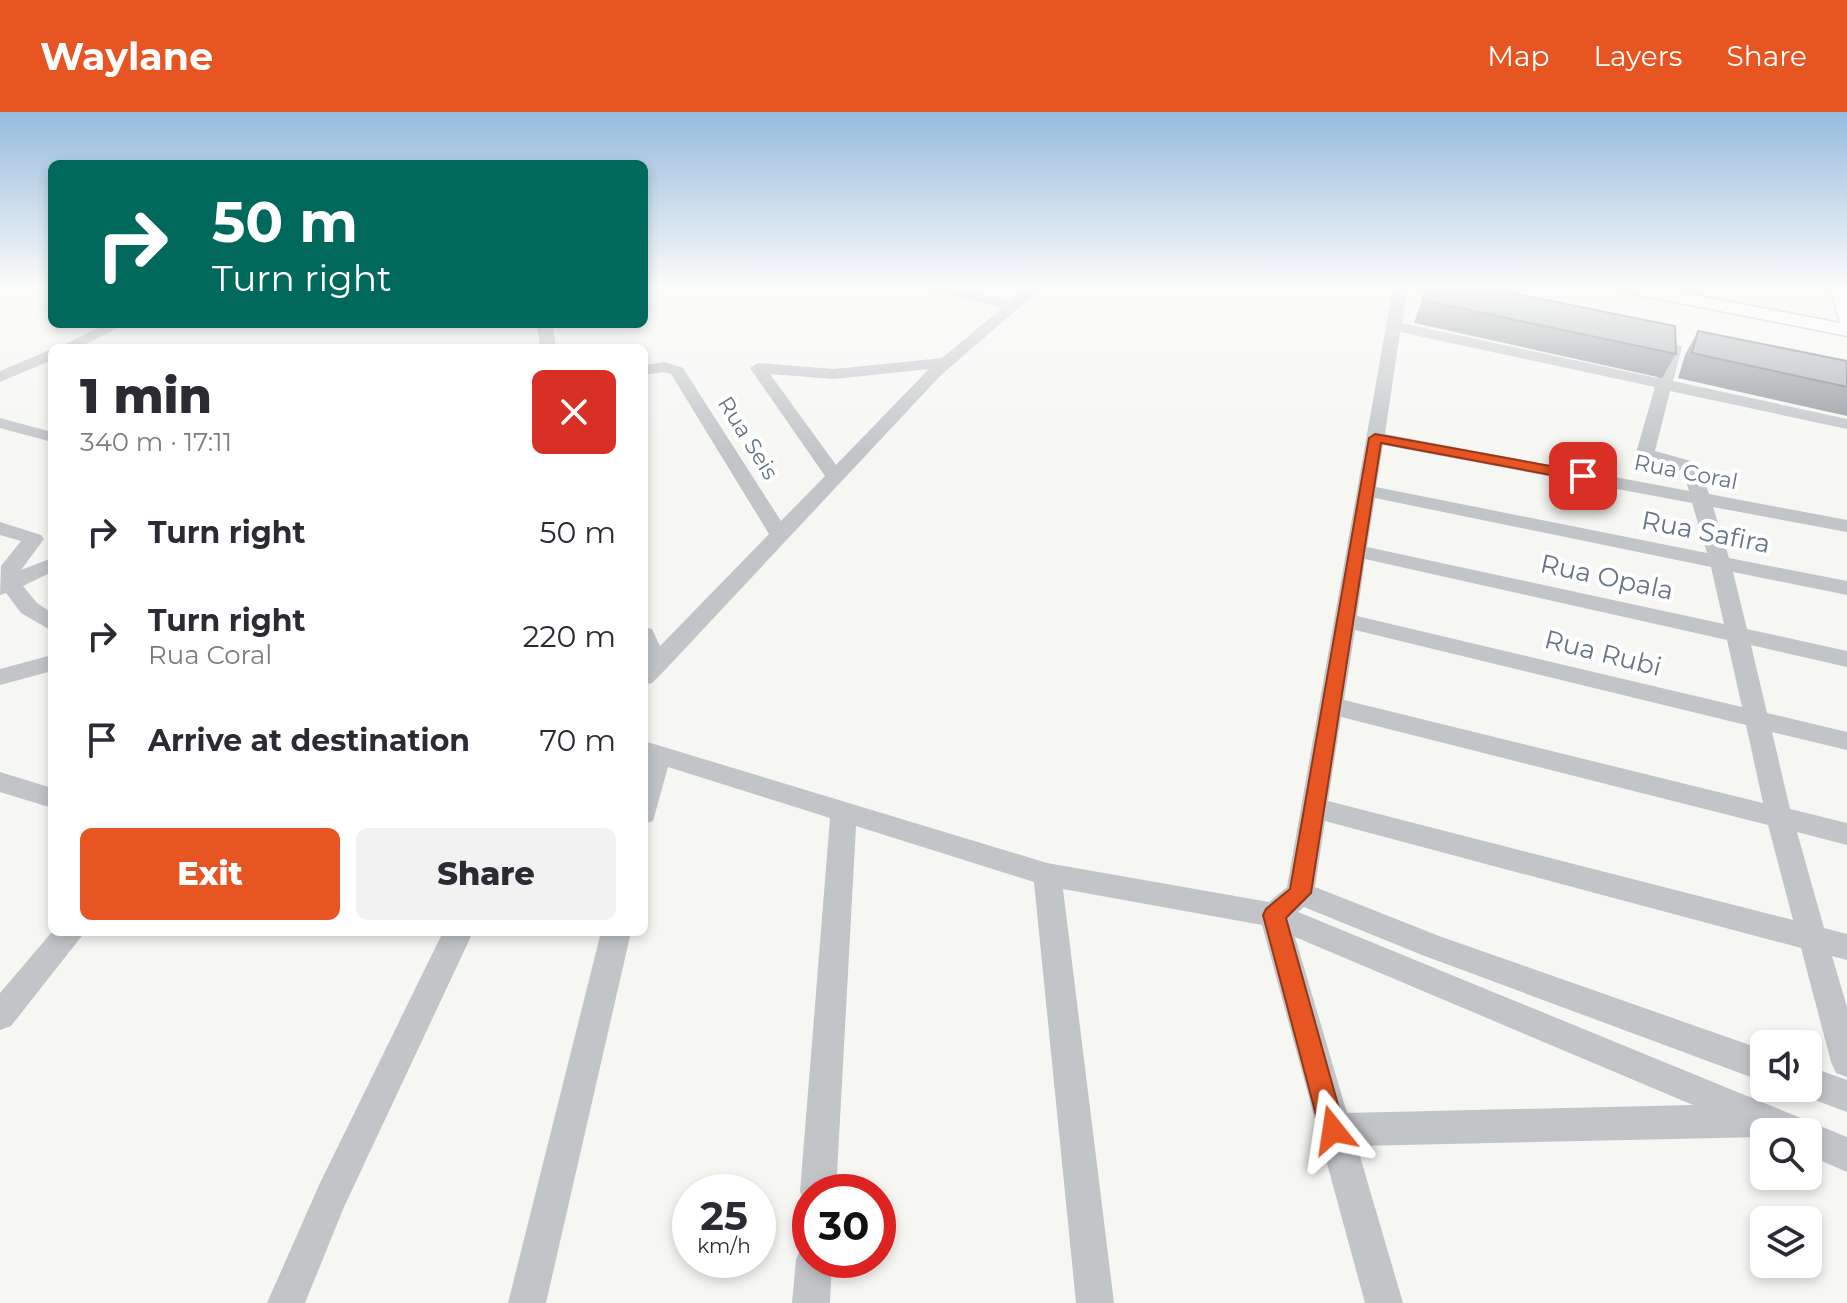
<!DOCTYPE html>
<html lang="en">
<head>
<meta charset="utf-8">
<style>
	body { margin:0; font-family:Montserrat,sans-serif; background:#f2f2f3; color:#2b2b33; height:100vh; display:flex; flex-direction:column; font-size:30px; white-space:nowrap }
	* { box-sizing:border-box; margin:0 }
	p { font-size:26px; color:#7c7c81 }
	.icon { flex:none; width:44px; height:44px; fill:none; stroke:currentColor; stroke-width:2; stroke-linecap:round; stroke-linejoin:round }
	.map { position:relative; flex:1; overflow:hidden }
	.drawer { position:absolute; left:48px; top:232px; width:600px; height:592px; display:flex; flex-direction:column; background:#fff; border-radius:12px; box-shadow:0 4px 12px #0003 }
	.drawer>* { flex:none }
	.guide { position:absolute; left:48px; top:48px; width:600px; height:168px; border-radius:12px; box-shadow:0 4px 12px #0003; background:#00695c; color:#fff; overflow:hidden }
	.tools { position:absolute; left:1750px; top:918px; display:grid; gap:16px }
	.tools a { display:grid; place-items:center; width:72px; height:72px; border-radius:12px; background:#fff; box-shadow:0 4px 12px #0003; font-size:40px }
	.speed { position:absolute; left:672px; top:1062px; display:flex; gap:16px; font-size:40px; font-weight:700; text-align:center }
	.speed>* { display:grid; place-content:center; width:104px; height:104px; border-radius:50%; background:#fff; box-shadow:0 4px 12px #0003; line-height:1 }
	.speed small { font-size:20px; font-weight:400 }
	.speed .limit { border:12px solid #d22; background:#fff; color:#111 }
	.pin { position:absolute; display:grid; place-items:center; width:68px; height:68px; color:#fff; margin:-34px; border-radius:16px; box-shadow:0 4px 12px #0006 }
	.me { position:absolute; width:88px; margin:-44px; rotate:345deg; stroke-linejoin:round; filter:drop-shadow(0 0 6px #0008) }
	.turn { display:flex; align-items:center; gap:28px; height:168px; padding:0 32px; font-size:36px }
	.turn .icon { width:104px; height:104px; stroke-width:2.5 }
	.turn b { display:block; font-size:56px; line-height:68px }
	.round { display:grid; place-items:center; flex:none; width:84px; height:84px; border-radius:12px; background:#f2f2f3 }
	.head { display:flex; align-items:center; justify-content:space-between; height:136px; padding:0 32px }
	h1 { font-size:48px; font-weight:800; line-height:60px }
	.cta { display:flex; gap:16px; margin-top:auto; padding:16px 32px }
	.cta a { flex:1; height:92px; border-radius:12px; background:#e65522; color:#fff; font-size:32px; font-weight:800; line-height:92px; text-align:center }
	.cta a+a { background:#f2f2f3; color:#2b2b33 }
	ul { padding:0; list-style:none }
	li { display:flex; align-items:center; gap:24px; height:104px; padding:0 32px }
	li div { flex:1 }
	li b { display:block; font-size:30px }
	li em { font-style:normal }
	header { display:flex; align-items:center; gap:48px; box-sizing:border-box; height:112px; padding:0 40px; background:#e65522; color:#fff }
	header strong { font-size:38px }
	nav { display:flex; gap:44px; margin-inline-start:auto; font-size:28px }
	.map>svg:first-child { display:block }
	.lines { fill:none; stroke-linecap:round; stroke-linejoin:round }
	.major-casing { stroke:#b4b8bc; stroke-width:3 }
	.minor { fill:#c1c5c8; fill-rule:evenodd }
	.major { fill:#fff; fill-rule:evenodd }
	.wall { fill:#90979d }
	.building { fill:#a8b0b6; stroke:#767b7f; stroke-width:2 }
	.route { fill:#e65522; stroke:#963716; stroke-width:2 }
	.labels { text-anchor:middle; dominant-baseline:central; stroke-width:8; stroke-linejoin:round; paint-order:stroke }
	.far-street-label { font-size:22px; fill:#657584; stroke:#fff }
	.street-label { font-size:26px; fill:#657584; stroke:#fff }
</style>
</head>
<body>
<header>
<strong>Waylane</strong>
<nav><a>Map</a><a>Layers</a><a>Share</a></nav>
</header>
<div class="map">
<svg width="1847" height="1191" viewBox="0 0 1847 1191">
	<rect width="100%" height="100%" fill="#f6f6f3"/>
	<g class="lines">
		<g class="major-casing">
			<path id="major" d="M1616 175H1654L1840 211 1831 175H1847V224L1625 180Z"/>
		</g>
		<path class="minor" d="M919 175H946L1010 189 1027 175H1043L941 263 664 559 652 571 644 573V515L652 517 660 534 769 422 671 262 664 260 644 263V253L665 250 683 256 781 409 825 364 750 256 758 251 834 257 942 246 1002 196ZM929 257 836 353 770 262 834 267Z
			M1393 175H1407L1402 211 1657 266 1666 235 1674 230 1682 235 1673 269 1847 307V317L1670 279 1655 339 1698 351 1709 382 1847 408V420L1713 395 1729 446 1847 469V483L1733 460 1747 517 1847 539V555L1751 533 1767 601 1847 620V638L1772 620 1790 697 1847 711V733L1797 720 1824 816 1847 822V848L1832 844 1847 895V965L1836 961 1831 950 1801 836 1325 709 1315 775 1439 824 1764 938V970L1422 843 1304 795 1298 800 1847 1025V1060L1808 1043V1020H1764L1762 1025 1357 1034 1403 1191H1365L1262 813 1063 777 1114 1191H1076L1034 770 856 714 836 1080H810V1094L806 1092 800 1080 830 706 668 655 653 709 644 712V629L1047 751 1269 790 1287 775ZM1400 220 1655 275 1636 341 1651 351 1683 359 1689 379 1385 322ZM1383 333 1692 391 1707 441 1376 375ZM1375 386 1711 455 1724 512 1367 435ZM1365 447 1727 528 1742 595 1357 504ZM1355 518 1746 613 1763 691 1344 588ZM1341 605 1768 713 1793 808 1328 689ZM1295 825 1693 993 1347 1001Z
			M105 212H125L78 236H57Z
			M537 212H553L556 236H540Z
			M52 237V248L0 270V259Z
			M0 306 52 320V330L0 316Z
			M0 410 41 423 44 427 21 458 52 446V460L23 474 37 491 52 501V519L21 501 6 481 0 483 1 454 21 429 0 423Z
			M52 543V559L0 573V557Z
			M0 660 52 676V696L0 680Z
			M52 820H85L11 914 0 918V881Z
			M443 820H473L344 1095 305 1191H267L320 1071Z
			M601 820H631L546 1191H508Z
			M1808 954 1847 968V1000L1796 981 1794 976H1808Z
			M810 1131V1148H832L830 1191H792L796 1148 801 1135Z"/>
		<use href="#major" class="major"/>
	</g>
	<path class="wall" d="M1422 188 1676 242 1662 266 1414 211Z
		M1698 219 1847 249V304L1678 266 1685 243Z"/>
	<path class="building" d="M1428 175H1482L1675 214 1676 242 1422 188Z
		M1698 219 1847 249V275L1692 241Z"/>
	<linearGradient id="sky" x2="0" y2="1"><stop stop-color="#95bbdc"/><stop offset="0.51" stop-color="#fbfbfa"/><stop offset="1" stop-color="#fbfbfa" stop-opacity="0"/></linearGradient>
	<rect width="1847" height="342" fill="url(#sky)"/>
	<path class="route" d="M1375 322 1583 360 1590 364 1583 369 1381 331 1311 781 1286 806 1345 1018 1342 1027 1333 1031 1324 1027 1320 1018 1263 803 1266 797 1290 777 1369 326Z"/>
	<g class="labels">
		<g class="far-street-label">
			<text transform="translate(748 326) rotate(58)">Rua Seis</text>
			<text transform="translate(1686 360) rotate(11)">Rua Coral</text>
		</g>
		<g class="street-label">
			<text transform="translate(1706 420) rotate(11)">Rua Safira</text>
			<text transform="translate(1607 465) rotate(12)">Rua Opala</text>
			<text transform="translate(1603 541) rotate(14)">Rua Rubi</text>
		</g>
	</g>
</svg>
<div class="tools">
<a><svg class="icon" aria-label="sound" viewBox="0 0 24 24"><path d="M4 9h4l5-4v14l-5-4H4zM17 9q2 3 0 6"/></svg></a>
<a><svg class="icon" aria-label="search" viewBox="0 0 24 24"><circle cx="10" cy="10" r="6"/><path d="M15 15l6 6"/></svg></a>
<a><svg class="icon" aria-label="layers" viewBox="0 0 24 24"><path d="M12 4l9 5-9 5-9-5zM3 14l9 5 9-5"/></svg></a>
</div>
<div class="speed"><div>25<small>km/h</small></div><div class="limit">30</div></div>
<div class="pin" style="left:1583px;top:364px;background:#d93025"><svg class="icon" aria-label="arrive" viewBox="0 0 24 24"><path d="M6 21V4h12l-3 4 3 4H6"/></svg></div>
<svg class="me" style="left:1333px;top:1018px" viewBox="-20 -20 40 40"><path d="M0-17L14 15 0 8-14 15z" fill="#e65522" stroke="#fff" stroke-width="4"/></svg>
<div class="guide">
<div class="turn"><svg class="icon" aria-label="right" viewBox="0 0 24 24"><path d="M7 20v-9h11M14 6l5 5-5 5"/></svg><div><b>50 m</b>Turn right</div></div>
</div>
<section class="drawer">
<div class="head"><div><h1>1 min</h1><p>340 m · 17:11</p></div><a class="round" style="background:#d93025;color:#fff"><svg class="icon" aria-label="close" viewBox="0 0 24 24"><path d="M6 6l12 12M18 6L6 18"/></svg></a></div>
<ul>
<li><svg class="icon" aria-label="right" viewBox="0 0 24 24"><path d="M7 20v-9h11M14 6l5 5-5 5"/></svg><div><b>Turn right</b></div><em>50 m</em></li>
<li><svg class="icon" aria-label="right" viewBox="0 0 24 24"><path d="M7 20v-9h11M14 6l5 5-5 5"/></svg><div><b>Turn right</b><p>Rua Coral</p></div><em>220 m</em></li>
<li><svg class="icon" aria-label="arrive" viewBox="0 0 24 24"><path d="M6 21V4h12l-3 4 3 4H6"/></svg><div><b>Arrive at destination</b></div><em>70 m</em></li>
</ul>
<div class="cta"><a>Exit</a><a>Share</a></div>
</section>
</div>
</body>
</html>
